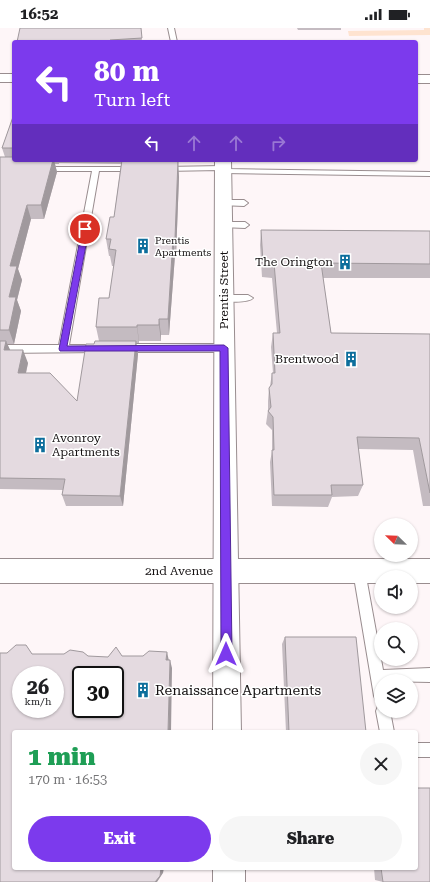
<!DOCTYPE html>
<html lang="en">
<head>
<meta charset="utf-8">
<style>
	body { margin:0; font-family:"Roboto Serif",serif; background:#f6f6f6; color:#202124; height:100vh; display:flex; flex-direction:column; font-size:15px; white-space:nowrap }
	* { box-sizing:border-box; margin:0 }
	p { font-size:13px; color:#757577 }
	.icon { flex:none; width:22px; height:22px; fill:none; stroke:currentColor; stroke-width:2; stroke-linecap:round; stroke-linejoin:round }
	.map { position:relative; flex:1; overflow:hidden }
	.drawer { position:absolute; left:12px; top:702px; width:406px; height:140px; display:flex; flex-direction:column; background:#fff; border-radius:4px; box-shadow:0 1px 3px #0004 }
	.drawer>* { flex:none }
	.guide { position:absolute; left:12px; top:12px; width:406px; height:122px; border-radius:4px; box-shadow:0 1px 3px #0004; background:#7c3aed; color:#fff; overflow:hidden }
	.needle { width:26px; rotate:293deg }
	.fabs { position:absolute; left:374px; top:490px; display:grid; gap:8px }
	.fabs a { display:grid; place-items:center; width:44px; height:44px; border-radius:50%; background:#fff; box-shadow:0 1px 3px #0004; font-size:20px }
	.speed { position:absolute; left:12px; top:638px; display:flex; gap:8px; font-size:20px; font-weight:700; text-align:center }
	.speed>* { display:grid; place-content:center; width:52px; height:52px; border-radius:50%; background:#fff; box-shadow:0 1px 3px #0004; line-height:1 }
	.speed small { font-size:10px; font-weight:400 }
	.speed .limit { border:2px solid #111; border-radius:6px; background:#fff; color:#111 }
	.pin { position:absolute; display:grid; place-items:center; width:34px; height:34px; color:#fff; margin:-17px; border:2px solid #fff; border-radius:50%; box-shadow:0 1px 4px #0007 }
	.me { position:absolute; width:44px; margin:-22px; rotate:0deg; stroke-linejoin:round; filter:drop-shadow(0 0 3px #0008) }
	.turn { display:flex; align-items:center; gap:14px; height:84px; padding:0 16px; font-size:18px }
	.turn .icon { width:52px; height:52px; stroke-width:2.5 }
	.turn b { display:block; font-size:28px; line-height:34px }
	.lanes { display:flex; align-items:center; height:38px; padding:0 16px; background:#0003; justify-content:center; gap:20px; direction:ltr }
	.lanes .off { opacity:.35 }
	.round { display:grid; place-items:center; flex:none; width:42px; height:42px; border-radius:21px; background:#f6f6f6 }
	.overview { display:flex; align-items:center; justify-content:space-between; height:68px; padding:0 16px }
	h1 { font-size:24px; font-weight:800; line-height:30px; color:#1e9e55 }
	.button { display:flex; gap:8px; margin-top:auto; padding:8px 16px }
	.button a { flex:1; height:46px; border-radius:24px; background:#7c3aed; color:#fff; font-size:16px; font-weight:800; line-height:46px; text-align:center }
	.button a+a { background:#f6f6f6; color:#202124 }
	.status { display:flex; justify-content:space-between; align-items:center; height:28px; padding:0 20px; background:#fff; direction:ltr }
	.status svg { height:11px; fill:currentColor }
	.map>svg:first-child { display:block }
	.green { fill:#fee3d0 }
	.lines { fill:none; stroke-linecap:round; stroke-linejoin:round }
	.lane-casing { stroke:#998d8f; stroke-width:2 }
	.street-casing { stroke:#998d8f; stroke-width:2 }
	.secondary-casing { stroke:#998d8f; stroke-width:2 }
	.lane { fill:#fff; fill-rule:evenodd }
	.street { fill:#fff; fill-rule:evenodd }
	.secondary { fill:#fff; fill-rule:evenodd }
	.wall { fill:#c4bbc1; fill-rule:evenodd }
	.shaded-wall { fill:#a0999d }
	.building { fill:#e4dae0; stroke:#a0999d; fill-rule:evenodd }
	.route { fill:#7c3aed; stroke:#51269a }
	.labels { text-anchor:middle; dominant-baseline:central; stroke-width:3; stroke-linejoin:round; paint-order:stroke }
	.far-poi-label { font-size:10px; fill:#151112; stroke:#fff; text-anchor:start }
	.poi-label { font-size:12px; fill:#151112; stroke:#fff; text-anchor:end }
	.street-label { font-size:12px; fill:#151112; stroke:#fff }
	.near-poi-label { font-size:14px; fill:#151112; stroke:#fff; text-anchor:start }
</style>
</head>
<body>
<div class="status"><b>16:52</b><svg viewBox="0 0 49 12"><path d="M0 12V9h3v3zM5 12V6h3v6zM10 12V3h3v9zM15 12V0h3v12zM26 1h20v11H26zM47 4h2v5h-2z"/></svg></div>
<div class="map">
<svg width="430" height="854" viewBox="0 0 430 854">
	<rect width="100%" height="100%" fill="#fef6f8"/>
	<path class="green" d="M424 0H430V7L349 8 348 3 424 2Z"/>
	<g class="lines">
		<g class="lane-casing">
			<path id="lane" d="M168 0H174L177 14H171Z
				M223 138H226V141L430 144V148L223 145H220V142L164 143 160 141 164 139Z
				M39 139H135L139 141 135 143H99L69 317H100L103 318 105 321 103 324 0 325V317H59L92 143H39Z
				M223 172H244L248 175 244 178 220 177V173Z
				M224 194H245L249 197 245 200 221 199 220 197 221 195Z
				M224 267H248L253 270C249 275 223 275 219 270Z
				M123 316H224L227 317 229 320 227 323 224 324H123L120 323 118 320 120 317Z
				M359 537 363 539 365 543 383 642 430 640V654L381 653V675L376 673 374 668 353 543 355 539Z
				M381 677V683H390L394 704H380L376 683 378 678Z
				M416 715H430V729H416Z"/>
		</g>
		<g class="street-casing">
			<path id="street" d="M215 132H231L241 704H213Z
				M213 840H245V854H213Z"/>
		</g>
		<g class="secondary-casing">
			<path id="secondary" d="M0 46H14V54H0Z
				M416 47H430V55H416Z
				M0 531H430V555H411V549H381V555H0Z"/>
		</g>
		<use href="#lane" class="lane"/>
		<use href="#street" class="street"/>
		<use href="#secondary" class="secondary"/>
	</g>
	<path class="wall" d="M141 0 142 14H17Z
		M297 0H341V2H298Z
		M14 86V132H177L179 149 176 227H175L169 307H161V313H139V315H136L138 326 123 478H66L62 467 63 462 0 461V130L5 129 2 120ZM59 135 121 136 114 189 106 211 109 228H110L112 238H114L109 270 96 299 99 313 77 373 26 345 28 335 10 322 7 316H14L21 283 17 272 22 252 18 241 31 191H44L57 144 55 136H59Z
		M261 202 430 203V250H323L331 305 430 306V478H423L413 422 358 421 363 457 358 468 332 469 328 479 272 478 270 434 272 423V402L266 396 268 382V373L269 360 270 358 272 345H273L271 319 273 305H277L272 250 262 249 260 217Z
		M285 609 366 704H286L282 616Z
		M374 840H416L383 854 375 852Z"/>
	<path class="shaded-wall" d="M53 132H54L57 144 44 191 41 177Z
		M178 132 179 149 176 227 175 210Z
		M27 177 31 191 18 241 22 252 17 272 21 283 14 316 9 302 10 238Z
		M173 210 175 227 169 307 168 291Z
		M159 291 161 307V313L159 297Z
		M137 297 139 313V315L137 299Z
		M6 313 12 326 4 322Z
		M136 313 138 326 123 478 120 468Z
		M23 322 28 335 23 358 18 345Z
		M167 624 169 633 166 632Z
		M170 632 172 640 171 704H168Z
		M161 840H164L163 845 157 854H155Z"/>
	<path class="building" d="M20 0H141L142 10 110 12V14H17Z
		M14 86V120H2Z
		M0 129H14V132H53L41 177H27L10 238H17L9 269H16L9 302H0Z
		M122 132H178L175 210H173L168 291H159V297H137V299H96L99 270H109L116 222 109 221 111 211H106L110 189H114Z
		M261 202 430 203V236L321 235 331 305 430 306V465L419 410 357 409 363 457H331L332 467H274L272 422H274L273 389 268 383 271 379 269 360 272 356V345H275L273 305H280L274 235H263Z
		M0 313H6L4 322H23L18 345H50L77 373 86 316H94L95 313H136L120 468 62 467 65 451 0 450Z
		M285 609H356L366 704H289Z
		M16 617H26L32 626H64L70 622 83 624 88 628 108 629 116 619 122 628H143L149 623 167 624 166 632H170L168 704H14V840H161L160 848 155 854H0V625H7ZM21 647H55V681H21ZM81 647H115V681H81Z
		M416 760H430V854H383L381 840H416Z"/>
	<path class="route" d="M85 198 89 201 67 318 224 317 228 320 232 626 230 630 226 632 223 630 221 626 220 323H60L59 321 82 201Z"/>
	<defs>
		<g id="building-bare" transform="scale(1.2)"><path d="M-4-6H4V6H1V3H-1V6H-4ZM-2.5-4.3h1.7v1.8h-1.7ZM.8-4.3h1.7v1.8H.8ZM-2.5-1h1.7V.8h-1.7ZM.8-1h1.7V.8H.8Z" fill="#0c6e9c" stroke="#fff" stroke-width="2.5" paint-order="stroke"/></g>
	</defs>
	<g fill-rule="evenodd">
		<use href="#building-bare" x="143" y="218"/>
		<use href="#building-bare" x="345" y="234"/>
		<use href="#building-bare" x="351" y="331"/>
		<use href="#building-bare" x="40" y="417"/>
		<use href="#building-bare" x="143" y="662"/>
	</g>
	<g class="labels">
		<g class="far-poi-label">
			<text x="155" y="212">Prentis<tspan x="155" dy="12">Apartments</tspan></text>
		</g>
		<g class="poi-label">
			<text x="333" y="234">The Orington</text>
			<text x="339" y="331">Brentwood</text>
			<text x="52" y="410" text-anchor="start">Avonroy<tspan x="52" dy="14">Apartments</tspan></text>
		</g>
		<g class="street-label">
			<text transform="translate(224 262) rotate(-90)">Prentis Street</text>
			<text x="179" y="543">2nd Avenue</text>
		</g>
		<g class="near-poi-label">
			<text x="155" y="662">Renaissance Apartments</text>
		</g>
	</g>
</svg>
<div class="fabs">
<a><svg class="needle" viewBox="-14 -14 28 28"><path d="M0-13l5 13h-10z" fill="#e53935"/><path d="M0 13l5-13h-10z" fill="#757577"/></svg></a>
<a><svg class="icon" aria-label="sound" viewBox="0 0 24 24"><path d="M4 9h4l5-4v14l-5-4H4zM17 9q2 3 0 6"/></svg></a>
<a><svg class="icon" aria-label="search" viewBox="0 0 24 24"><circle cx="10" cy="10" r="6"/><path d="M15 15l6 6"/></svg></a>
<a><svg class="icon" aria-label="layers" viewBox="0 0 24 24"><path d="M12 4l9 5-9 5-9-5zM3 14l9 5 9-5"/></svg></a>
</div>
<div class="speed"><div>26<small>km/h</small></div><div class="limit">30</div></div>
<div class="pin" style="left:85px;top:201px;background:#d93025"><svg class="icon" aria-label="arrive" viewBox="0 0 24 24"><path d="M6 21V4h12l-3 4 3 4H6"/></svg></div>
<svg class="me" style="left:226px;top:626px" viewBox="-20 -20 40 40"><path d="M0-17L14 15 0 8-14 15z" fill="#7c3aed" stroke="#fff" stroke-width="4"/></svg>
<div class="guide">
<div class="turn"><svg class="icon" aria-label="left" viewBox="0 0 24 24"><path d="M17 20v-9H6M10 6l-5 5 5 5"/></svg><div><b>80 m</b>Turn left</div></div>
<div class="lanes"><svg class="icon" aria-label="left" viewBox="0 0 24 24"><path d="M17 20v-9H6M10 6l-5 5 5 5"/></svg><svg class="icon off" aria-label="ahead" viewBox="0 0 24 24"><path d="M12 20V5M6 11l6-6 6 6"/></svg><svg class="icon off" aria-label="ahead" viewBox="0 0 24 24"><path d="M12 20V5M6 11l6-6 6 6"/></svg><svg class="icon off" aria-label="right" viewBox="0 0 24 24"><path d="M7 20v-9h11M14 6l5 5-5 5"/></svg></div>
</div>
<section class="drawer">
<div class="overview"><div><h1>1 min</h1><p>170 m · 16:53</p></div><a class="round"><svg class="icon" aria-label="close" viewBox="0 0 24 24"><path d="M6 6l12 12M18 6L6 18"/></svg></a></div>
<div class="button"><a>Exit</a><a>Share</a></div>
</section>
</div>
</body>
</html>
